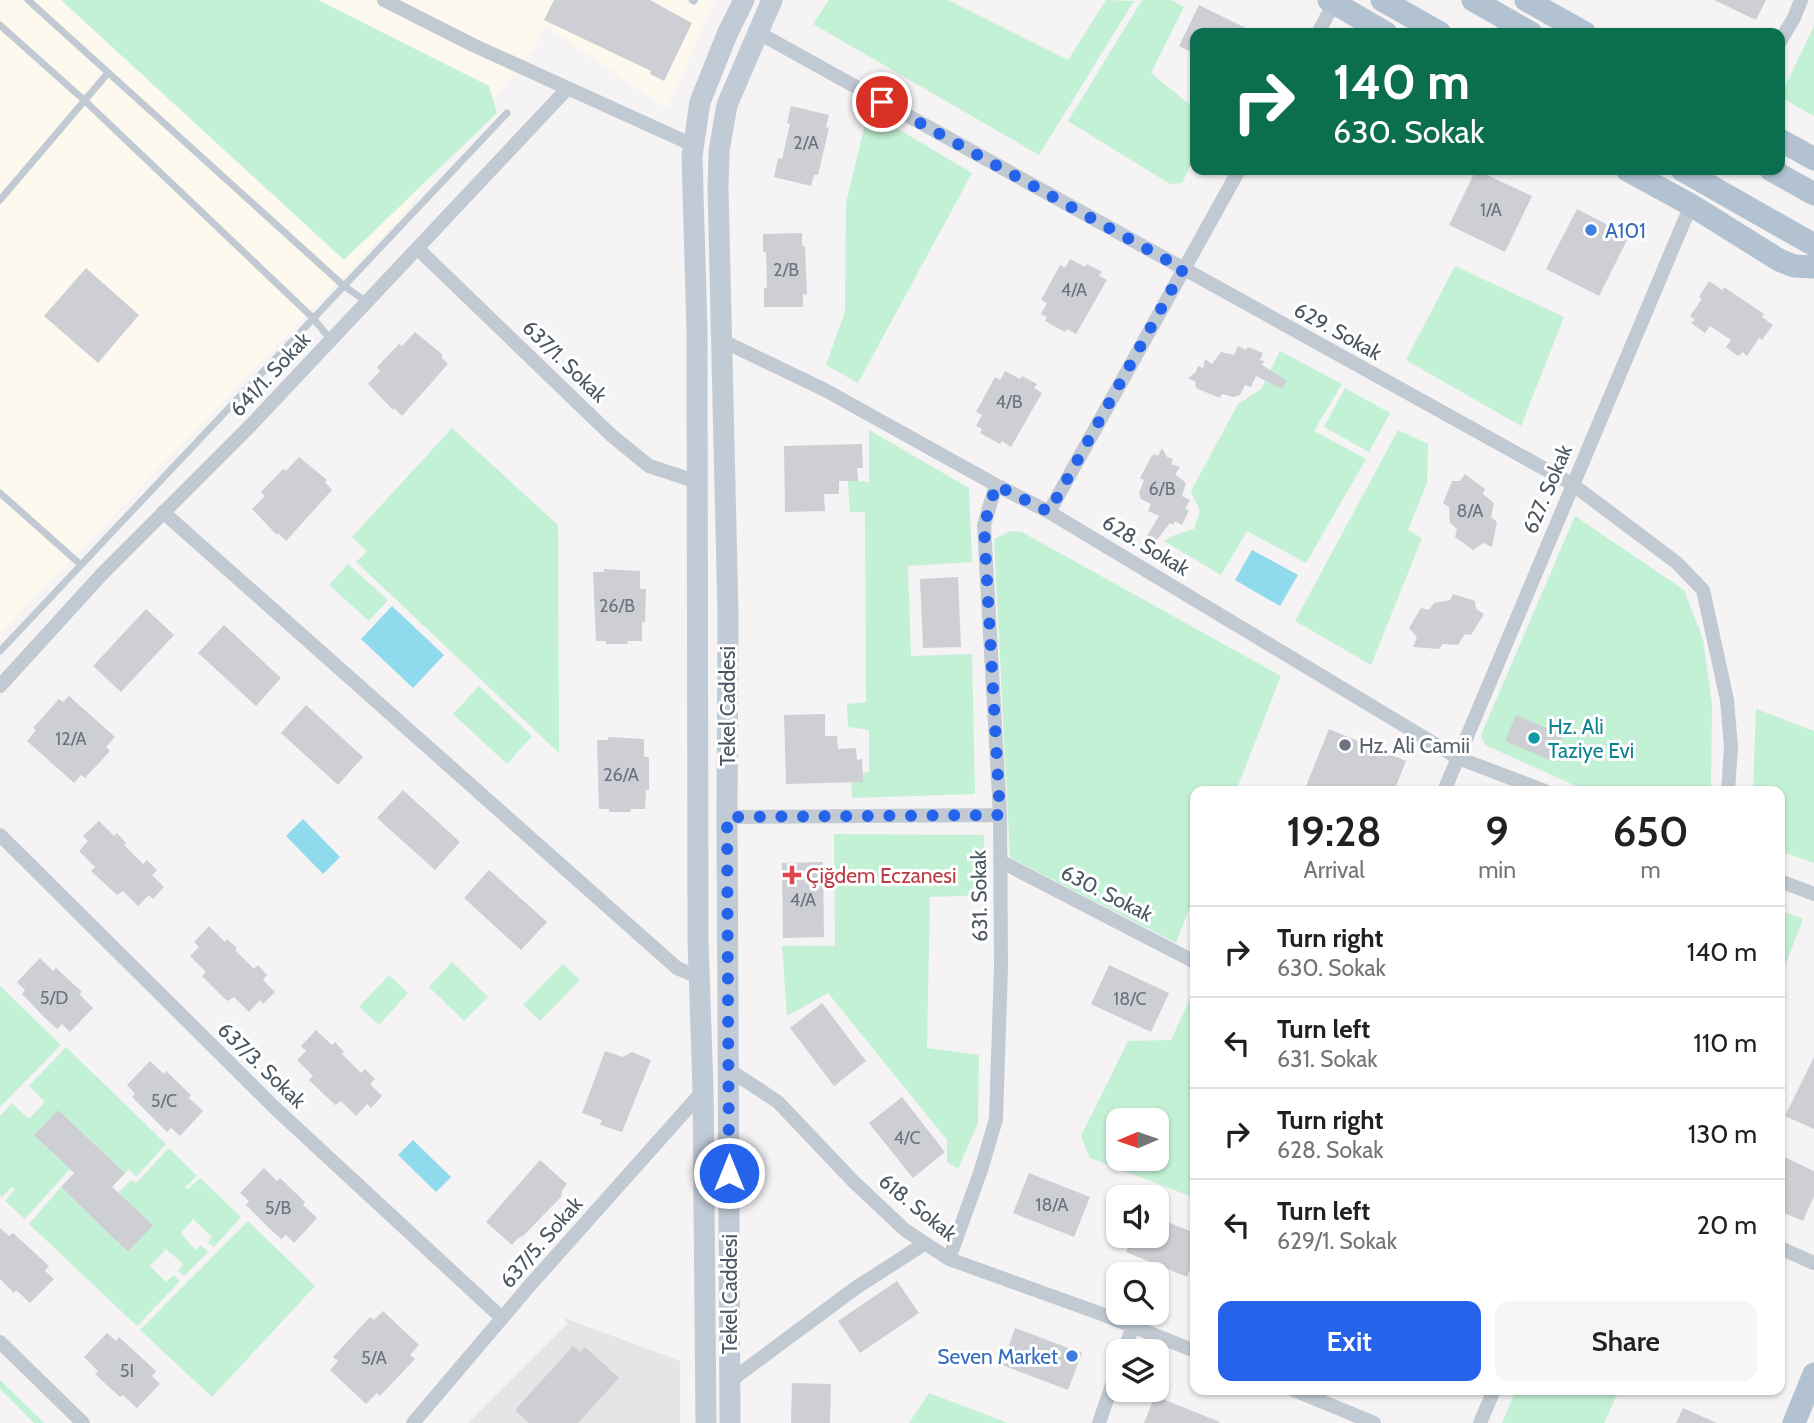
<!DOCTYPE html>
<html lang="en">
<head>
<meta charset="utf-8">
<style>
	body { margin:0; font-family:Cabin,sans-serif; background:#f6f6f6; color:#202124; height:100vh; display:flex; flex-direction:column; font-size:26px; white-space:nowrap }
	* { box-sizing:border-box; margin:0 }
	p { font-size:23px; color:#757577 }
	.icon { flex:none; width:38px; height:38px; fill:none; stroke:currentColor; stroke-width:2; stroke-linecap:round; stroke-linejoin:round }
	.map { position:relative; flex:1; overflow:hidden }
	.side { position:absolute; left:1190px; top:786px; width:595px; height:609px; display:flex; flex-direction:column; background:#fff; border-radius:14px; box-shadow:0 2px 5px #0004 }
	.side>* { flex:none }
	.top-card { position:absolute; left:1190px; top:28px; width:595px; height:147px; border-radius:14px; box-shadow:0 2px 5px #0004; background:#0b6e4f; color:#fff; overflow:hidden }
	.needle { width:46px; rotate:268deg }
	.tools { position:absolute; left:1106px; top:1108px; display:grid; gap:14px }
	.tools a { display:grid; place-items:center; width:63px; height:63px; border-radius:14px; background:#fff; box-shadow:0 2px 5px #0004; font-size:35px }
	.pin { position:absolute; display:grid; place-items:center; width:60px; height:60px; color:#fff; margin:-30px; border:4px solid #fff; border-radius:50%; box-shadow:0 2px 7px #0007 }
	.me { position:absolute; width:77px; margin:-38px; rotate:0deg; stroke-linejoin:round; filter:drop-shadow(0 0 5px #0008) }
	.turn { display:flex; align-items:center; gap:24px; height:147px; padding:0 28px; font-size:32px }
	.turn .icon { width:91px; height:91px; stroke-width:2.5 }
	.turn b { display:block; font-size:49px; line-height:60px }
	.eta { display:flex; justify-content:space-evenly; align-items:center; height:119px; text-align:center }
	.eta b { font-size:42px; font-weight:600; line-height:49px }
	.action { display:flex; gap:14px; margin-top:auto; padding:14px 28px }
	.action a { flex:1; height:80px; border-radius:14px; background:#2563eb; color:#fff; font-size:28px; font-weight:600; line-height:80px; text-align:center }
	.action a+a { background:#f6f6f6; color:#202124 }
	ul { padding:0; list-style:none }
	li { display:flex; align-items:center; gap:21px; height:91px; padding:0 28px; border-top:2px solid #e0e0e0 }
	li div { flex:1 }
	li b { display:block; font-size:26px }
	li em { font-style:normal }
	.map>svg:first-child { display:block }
	.commercial { fill:#fdf9ef }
	.education { fill:#e6e4e5 }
	.green { fill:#c3f1d5; fill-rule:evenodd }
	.water { fill:#90daee }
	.building { fill:#cdcfd5 }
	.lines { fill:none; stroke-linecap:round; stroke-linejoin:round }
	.service { stroke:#c1cad2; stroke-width:7 }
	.minor { stroke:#c1cad2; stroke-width:14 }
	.secondary { stroke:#c1cbd6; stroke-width:21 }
	.primary { stroke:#b3c2d1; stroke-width:23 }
	.route { stroke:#2563eb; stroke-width:12; stroke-dasharray:0 21.6 }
	.shop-dot { fill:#3f7fe0; stroke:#fff; stroke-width:2.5 }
	.culture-dot { fill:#0f9aa8; stroke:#fff; stroke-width:2.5 }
	.worship-dot { fill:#6b7280; stroke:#fff; stroke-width:2.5 }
	.health-dot { fill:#e0444e; stroke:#fff; stroke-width:2.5 }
	.labels { text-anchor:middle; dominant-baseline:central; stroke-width:6; stroke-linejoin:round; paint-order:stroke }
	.number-label { font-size:18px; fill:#6b747e }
	.shop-label { font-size:21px; fill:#366cbe; stroke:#fff; text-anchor:start }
	.street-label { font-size:21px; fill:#4a5661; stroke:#fff }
	.culture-label { font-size:21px; fill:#0d838f; stroke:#fff; text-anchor:start }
	.worship-label { font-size:21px; fill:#5b616d; stroke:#fff; text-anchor:start }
	.health-label { font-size:21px; fill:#be3a42; stroke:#fff; text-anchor:start }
</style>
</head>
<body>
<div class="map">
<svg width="1814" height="1423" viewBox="0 0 1814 1423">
	<rect width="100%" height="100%" fill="#f5f3f3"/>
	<path class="commercial" d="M0 0H715L667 108 545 26 533 49 397 221 0 633Z"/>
	<path class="education" d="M564 1318 680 1361V1423H468L567 1324Z"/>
	<path class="green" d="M61 0H318L489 86 497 113 344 260Z
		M829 0H948L1068 60 1106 0 1134 1 1039 155 813 24Z
		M1142 0H1171L1184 7 1151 73 1195 109V156L1182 183 1170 184 1068 121Z
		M1814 26V116L1780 97Z
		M873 114 972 173 858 383 826 365 845 312 846 203 866 120Z
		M1455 266 1564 317 1521 426 1406 360Z
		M1280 351 1342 384 1314 431 1366 459 1306 563 1247 531 1221 575 1164 541 1175 535 1194 529 1200 511 1191 491 1238 404 1261 389Z
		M1345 388 1390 413 1369 452 1324 427Z
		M452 428 558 525 559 753 356 562 367 551 352 537Z
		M869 430 969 488 972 562 908 566 911 656 972 654 975 794 852 798 851 774 869 772V730L848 727 847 704 866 702 865 512H850L848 480 869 482Z
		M1398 430 1428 444 1427 483 1408 530 1422 538 1371 665 1295 621Z
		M1575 516 1684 590 1703 639 1712 704 1711 791H1587L1485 745 1481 735Z
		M1011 531 1022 532 1281 676 1236 791H1195V894L1176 943 1010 858 994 539Z
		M348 564 388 600 369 621 329 585Z
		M479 686 532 736 507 764 453 714Z
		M1756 709 1814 731V863L1780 851V791H1753Z
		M834 834 984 835 986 895 930 897 927 1048 979 1055 978 1123 958 1169 947 1162V1140L828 993 787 1016 782 946H835Z
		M1780 910 1803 919 1780 979Z
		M452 962 488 997 464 1021 429 987Z
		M563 964 580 980 540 1021 523 1005Z
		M389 975 408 993 379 1025 359 1007Z
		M0 986 61 1045 0 1107Z
		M1195 988V1198L1090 1158 1081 1136 1128 1041 1171 1040ZM1118 1120H1157V1158H1118Z
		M66 1047 166 1144 136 1177 129 1169 125 1173 58 1110 34 1135 70 1169 25 1219 5 1201 15 1189 12 1187 2 1197 0 1195V1116L12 1103 29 1119 45 1102 29 1086Z
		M169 1148 197 1176 185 1187 187 1190 200 1178 241 1217 214 1247 208 1243 212 1237 193 1219 181 1233 195 1250 201 1245 208 1252 184 1276 178 1271 183 1264 166 1249 150 1266 166 1282 174 1275 180 1281 137 1326 29 1224 61 1187 127 1251 153 1225 118 1193 131 1180 136 1183Z
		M248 1221 315 1286 212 1397 140 1330Z
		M0 1380 44 1423H34L0 1389Z
		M1516 1390H1619L1604 1423H1502Z
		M929 1393 1008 1423H909Z"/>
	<path class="water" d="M1252 550 1298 575 1280 606 1235 580Z
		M392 606 444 655 413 688 361 639Z
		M303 819 340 857 323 874 286 836Z
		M413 1140 451 1177 436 1192 398 1155Z"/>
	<path class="building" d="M554 0H650L692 23 664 81 650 74 651 71 544 20Z
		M1714 0H1766L1756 20Z
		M1199 5 1256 33H1195V54L1179 46Z
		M791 106 829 115 826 127 829 128 818 175H814L811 186 774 177 778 158 782 159 790 124 787 123Z
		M1476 170 1532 196 1505 252 1449 225Z
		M1577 209 1629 236 1599 296 1546 269Z
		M802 233V246H805L807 295 803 294V307H764V288H767L766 252H763V234Z
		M1070 259 1085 267 1087 264 1102 272 1099 276 1107 280 1076 334 1067 329 1065 332 1045 321 1047 317 1041 314 1047 303 1041 300 1060 265 1065 268Z
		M86 268 139 315 98 363 44 316Z
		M1709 281 1722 290 1724 287 1764 314 1762 317 1773 325 1762 340 1759 338 1747 356 1743 352 1738 356 1726 347 1731 340 1710 326 1705 333 1691 323 1695 320 1690 316 1702 299 1699 297Z
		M415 332 443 355 441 357 448 364 402 416 394 408 393 410 368 384 380 371 377 367 399 344 402 346Z
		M1238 346 1246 350 1248 347 1263 353 1260 360 1264 361 1262 365 1287 381 1282 389 1256 376 1251 387 1245 385 1240 395 1234 397 1222 394 1220 398 1198 389 1195 386 1196 382 1188 378 1196 372 1198 366 1203 368 1205 359 1212 364 1221 352 1234 355Z
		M1005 371 1020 379 1022 376 1037 384 1034 388 1042 393 1011 447 1002 441 1000 444 980 433 982 429 976 426 982 415 976 412 995 377 1000 380Z
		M862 444 863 468H857L858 481H839V494H824L825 511 785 512 784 446Z
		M1162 448 1167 457 1173 459 1171 464 1180 467 1175 474 1186 483 1182 496 1190 500 1185 509 1189 510 1182 525 1175 521 1173 525 1170 523 1152 546 1144 541 1159 516 1148 511 1151 504 1141 499 1139 493 1144 480 1140 478 1151 457 1154 454 1158 456Z
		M299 457 327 480 325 482 332 490 286 541 278 533 277 535 252 509 265 496 261 492 283 469 286 471Z
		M1465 474 1485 489 1483 494 1494 503 1491 517 1497 522 1492 547 1483 543 1473 550 1455 537 1457 529 1450 523 1449 507 1443 503 1452 481H1460Z
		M604 569 640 571V589H646L645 622H642V641H627L628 644H606V641H596L593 572H604Z
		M958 577 961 647 923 648 920 579Z
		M1453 594 1475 601 1476 609 1484 614 1471 635 1465 634 1458 645 1443 644 1439 649 1413 647 1417 637 1409 628 1421 608 1429 610 1434 603 1450 600Z
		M146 609 174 635 121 692 93 666Z
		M224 625 281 678 256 706 198 653Z
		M69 696 115 737 106 747 110 751 85 778 81 775 74 783 27 741 36 730 33 728 59 699 63 702Z
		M306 705 363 757 338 785 281 733Z
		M825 714V736H837L838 749 856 748 857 760 862 759 863 782 786 784 784 715Z
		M1516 715 1563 735 1552 761 1505 741Z
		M1329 729 1406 761 1394 791H1304Z
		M608 737 644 739V757H649V790H646L645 809H630L631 812H609V809H599L597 740H608Z
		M403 790 460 842 435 870 377 818Z
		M99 821 114 836 117 833 126 843 124 845 143 864 147 860 157 870 152 875 164 887 153 899 149 895 138 906 123 891 117 895 91 871 95 867 79 851 88 841 83 836Z
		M823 862 824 937 783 938 782 863Z
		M489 870 547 922 521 950 464 898Z
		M209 926 225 942 227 939 237 948 235 950 254 969 258 965 267 975 263 980 275 992 263 1004 260 1000 249 1012 234 997 227 1001 202 976 206 972 190 956 199 947 194 942Z
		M40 958 53 971 56 968 82 992 79 994 93 1008 70 1032 62 1024 57 1029 45 1018 22 994 25 990 17 982Z
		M1109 965 1169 993 1151 1032 1091 1004Z
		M822 1003 866 1061 834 1086 790 1028Z
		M316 1030 332 1045 335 1042 344 1052 342 1054 361 1073 365 1069 375 1079 370 1084 382 1096 371 1108 367 1104 356 1116 341 1101 335 1105 309 1080 313 1076 297 1060 306 1051 301 1046Z
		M605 1051 623 1057 632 1052 651 1060 622 1132 600 1125 602 1120 582 1113Z
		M1814 1057V1129L1785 1116Z
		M150 1061 164 1074 166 1071 191 1095 189 1098 203 1111 180 1136 171 1128 167 1132 132 1097 135 1094 127 1085Z
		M902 1097 945 1152 913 1178 869 1123Z
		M58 1110 125 1173 112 1187 153 1225 128 1252 61 1187 74 1173 34 1135Z
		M1780 1155 1814 1171V1196L1803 1221 1780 1211Z
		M540 1160 567 1184 562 1191 561 1197 523 1236 518 1238 512 1245 486 1222Z
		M264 1168 277 1181 280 1178 305 1202 303 1205 317 1218 294 1243 286 1235 281 1239 269 1228 246 1205 249 1201 240 1193Z
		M1029 1173 1090 1197 1074 1237 1013 1213Z
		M1157 1218 1195 1233V1257L1187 1277 1126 1252 1132 1236H1157Z
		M0 1228 9 1236 13 1233 49 1266 45 1271 54 1279 30 1303 16 1290 14 1293 0 1279Z
		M897 1281 919 1313 860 1353 838 1321Z
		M383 1311 419 1345 410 1355 415 1359 380 1396 377 1393 366 1404 330 1370 338 1361 333 1357 370 1317 374 1320Z
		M1015 1328 1082 1353 1068 1390 1002 1365Z
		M107 1333 116 1341 119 1337 156 1371 152 1376 160 1384 137 1408 123 1395 120 1397 95 1374 98 1371 84 1357Z
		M573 1346 580 1352 585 1347 619 1378 578 1423H529L515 1410Z
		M792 1383 831 1384 830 1423H791Z
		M1155 1396 1220 1422 1219 1423H1144Z
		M1683 1408 1717 1423H1676Z"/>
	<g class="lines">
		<path class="service" d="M28 0 344 286 367 302
			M692 0 694 1
			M0 25 84 100 313 318 331 340
			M0 200 108 73
			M0 493 81 565
			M0 651 507 113"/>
		<path class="minor" d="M384 0 475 46 693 145
			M757 32 1572 484 1677 563 1703 590 1727 700 1731 747 1728 791
			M1318 33 1334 3
			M1780 41 1794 18 1801 0
			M417 248 611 435 649 466 698 482
			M721 340 825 390 996 485 1049 512 1458 758 1545 791
			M163 512 677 968 698 977
			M1049 512 1239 170
			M0 686 102 574 251 425 567 89
			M1444 791 1691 205
			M727 817 1000 815
			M0 835 276 1109 502 1318
			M1000 861 1195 962
			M1780 881 1814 894
			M728 1069 778 1102 853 1181 905 1230 949 1259 1099 1313 1195 1351
			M1780 1248 1814 1263
			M949 1259 981 1170 996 1119 1001 967 1000 815 984 525 996 485
			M0 1342 83 1423
			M1124 1351 1133 1326
			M730 1381 857 1287 924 1244
			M1294 1390 1374 1423
			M413 1423 531 1284 703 1091
			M1099 1423 1118 1368
			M1480 1423 1494 1390"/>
		<path class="secondary" d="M706 1423 703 1091 698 939 697 331 692 156 700 102 728 32 744 0
			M730 1423 727 817 728 614 718 188 719 151 727 105 772 0"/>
		<path class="primary" d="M1329 0 1386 33
			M1382 0 1440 33
			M1473 0 1531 33
			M1526 0 1585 33
			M1780 140 1814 159
			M1627 170 1691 205 1779 260 1794 266 1814 267
			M1682 170 1814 245
			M1771 170 1814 194
			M1794 1423 1814 1374"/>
	</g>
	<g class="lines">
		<path class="route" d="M729 1173 727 817 1000 815 984 526 996 485 1049 512 1183 269 882 102"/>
	</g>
	<g class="shop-dot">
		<circle cx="1591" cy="230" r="7"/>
		<circle cx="1072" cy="1356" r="7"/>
	</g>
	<circle class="culture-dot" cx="1534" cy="738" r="7"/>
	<circle class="worship-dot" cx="1345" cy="745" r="7"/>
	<path class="health-dot" d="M788.5 864.5h7v7h7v7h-7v7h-7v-7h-7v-7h7z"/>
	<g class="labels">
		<g class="number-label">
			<text x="806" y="143">2/A</text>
			<text x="1491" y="210">1/A</text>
			<text x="786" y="270">2/B</text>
			<text x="1074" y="290">4/A</text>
			<text x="1009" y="402">4/B</text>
			<text x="1162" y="489">6/B</text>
			<text x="1470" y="511">8/A</text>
			<text x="617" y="606">26/B</text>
			<text x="71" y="739">12/A</text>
			<text x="621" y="775">26/A</text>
			<text x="803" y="900">4/A</text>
			<text x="54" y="998">5/D</text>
			<text x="1130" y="999">18/C</text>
			<text x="164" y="1101">5/C</text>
			<text x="907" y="1138">4/C</text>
			<text x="1052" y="1205">18/A</text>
			<text x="278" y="1208">5/B</text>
			<text x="374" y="1358">5/A</text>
			<text x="127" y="1371">5I</text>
		</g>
		<g class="shop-label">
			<text x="1605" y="230">A101</text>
			<text x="1058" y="1356" text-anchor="end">Seven Market</text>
		</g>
		<g class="street-label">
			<text transform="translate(1338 331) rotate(29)">629. Sokak</text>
			<text transform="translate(565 361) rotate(44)">637/1. Sokak</text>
			<text transform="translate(270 374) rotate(-47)">641/1. Sokak</text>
			<text transform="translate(1547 489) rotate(-67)">627. Sokak</text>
			<text transform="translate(1146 545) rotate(31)">628. Sokak</text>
			<text transform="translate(727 706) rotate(-90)">Tekel Caddesi</text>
			<text transform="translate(1107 893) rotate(27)">630. Sokak</text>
			<text transform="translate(979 896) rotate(-91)">631. Sokak</text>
			<text transform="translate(262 1065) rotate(44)">637/3. Sokak</text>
			<text transform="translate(918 1207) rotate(39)">618. Sokak</text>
			<text transform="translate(541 1242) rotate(-49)">637/5. Sokak</text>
			<text transform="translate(729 1294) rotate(-90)">Tekel Caddesi</text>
		</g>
		<g class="culture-label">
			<text x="1548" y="726">Hz. Ali<tspan x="1548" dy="24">Taziye Evi</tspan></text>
		</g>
		<g class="worship-label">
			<text x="1359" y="745">Hz. Ali Camii</text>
		</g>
		<g class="health-label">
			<text x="806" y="875">Çiğdem Eczanesi</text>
		</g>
	</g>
</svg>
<div class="tools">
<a><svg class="needle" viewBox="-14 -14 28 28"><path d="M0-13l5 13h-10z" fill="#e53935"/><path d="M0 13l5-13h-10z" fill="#757577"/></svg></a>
<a><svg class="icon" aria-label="sound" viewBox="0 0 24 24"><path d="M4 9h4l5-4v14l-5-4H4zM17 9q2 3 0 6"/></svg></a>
<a><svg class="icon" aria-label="search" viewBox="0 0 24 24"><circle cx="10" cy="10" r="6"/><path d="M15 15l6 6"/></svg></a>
<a><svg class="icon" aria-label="layers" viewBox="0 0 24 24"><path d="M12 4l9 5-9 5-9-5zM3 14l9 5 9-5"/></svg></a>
</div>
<div class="pin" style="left:882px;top:102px;background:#d93025"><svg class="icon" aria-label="arrive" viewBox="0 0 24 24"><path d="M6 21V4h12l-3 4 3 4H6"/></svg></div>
<svg class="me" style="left:729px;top:1173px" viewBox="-20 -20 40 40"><circle r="17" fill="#2563eb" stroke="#fff" stroke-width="3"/><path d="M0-11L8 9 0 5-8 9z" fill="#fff"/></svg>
<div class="top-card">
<div class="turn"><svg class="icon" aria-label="right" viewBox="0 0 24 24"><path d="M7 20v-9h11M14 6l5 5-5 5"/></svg><div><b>140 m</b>630. Sokak</div></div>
</div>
<section class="side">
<div class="eta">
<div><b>19:28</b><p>Arrival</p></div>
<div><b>9</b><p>min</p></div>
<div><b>650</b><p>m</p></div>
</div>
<ul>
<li><svg class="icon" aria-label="right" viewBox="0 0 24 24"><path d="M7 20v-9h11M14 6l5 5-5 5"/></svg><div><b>Turn right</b><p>630. Sokak</p></div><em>140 m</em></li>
<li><svg class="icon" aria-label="left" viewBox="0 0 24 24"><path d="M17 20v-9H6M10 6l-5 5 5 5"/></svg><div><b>Turn left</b><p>631. Sokak</p></div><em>110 m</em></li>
<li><svg class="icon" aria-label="right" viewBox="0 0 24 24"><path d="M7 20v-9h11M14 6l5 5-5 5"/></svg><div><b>Turn right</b><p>628. Sokak</p></div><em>130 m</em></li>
<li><svg class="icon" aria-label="left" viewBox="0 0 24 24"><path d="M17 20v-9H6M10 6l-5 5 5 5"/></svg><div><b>Turn left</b><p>629/1. Sokak</p></div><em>20 m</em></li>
</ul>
<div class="action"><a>Exit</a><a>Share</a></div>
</section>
</div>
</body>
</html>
